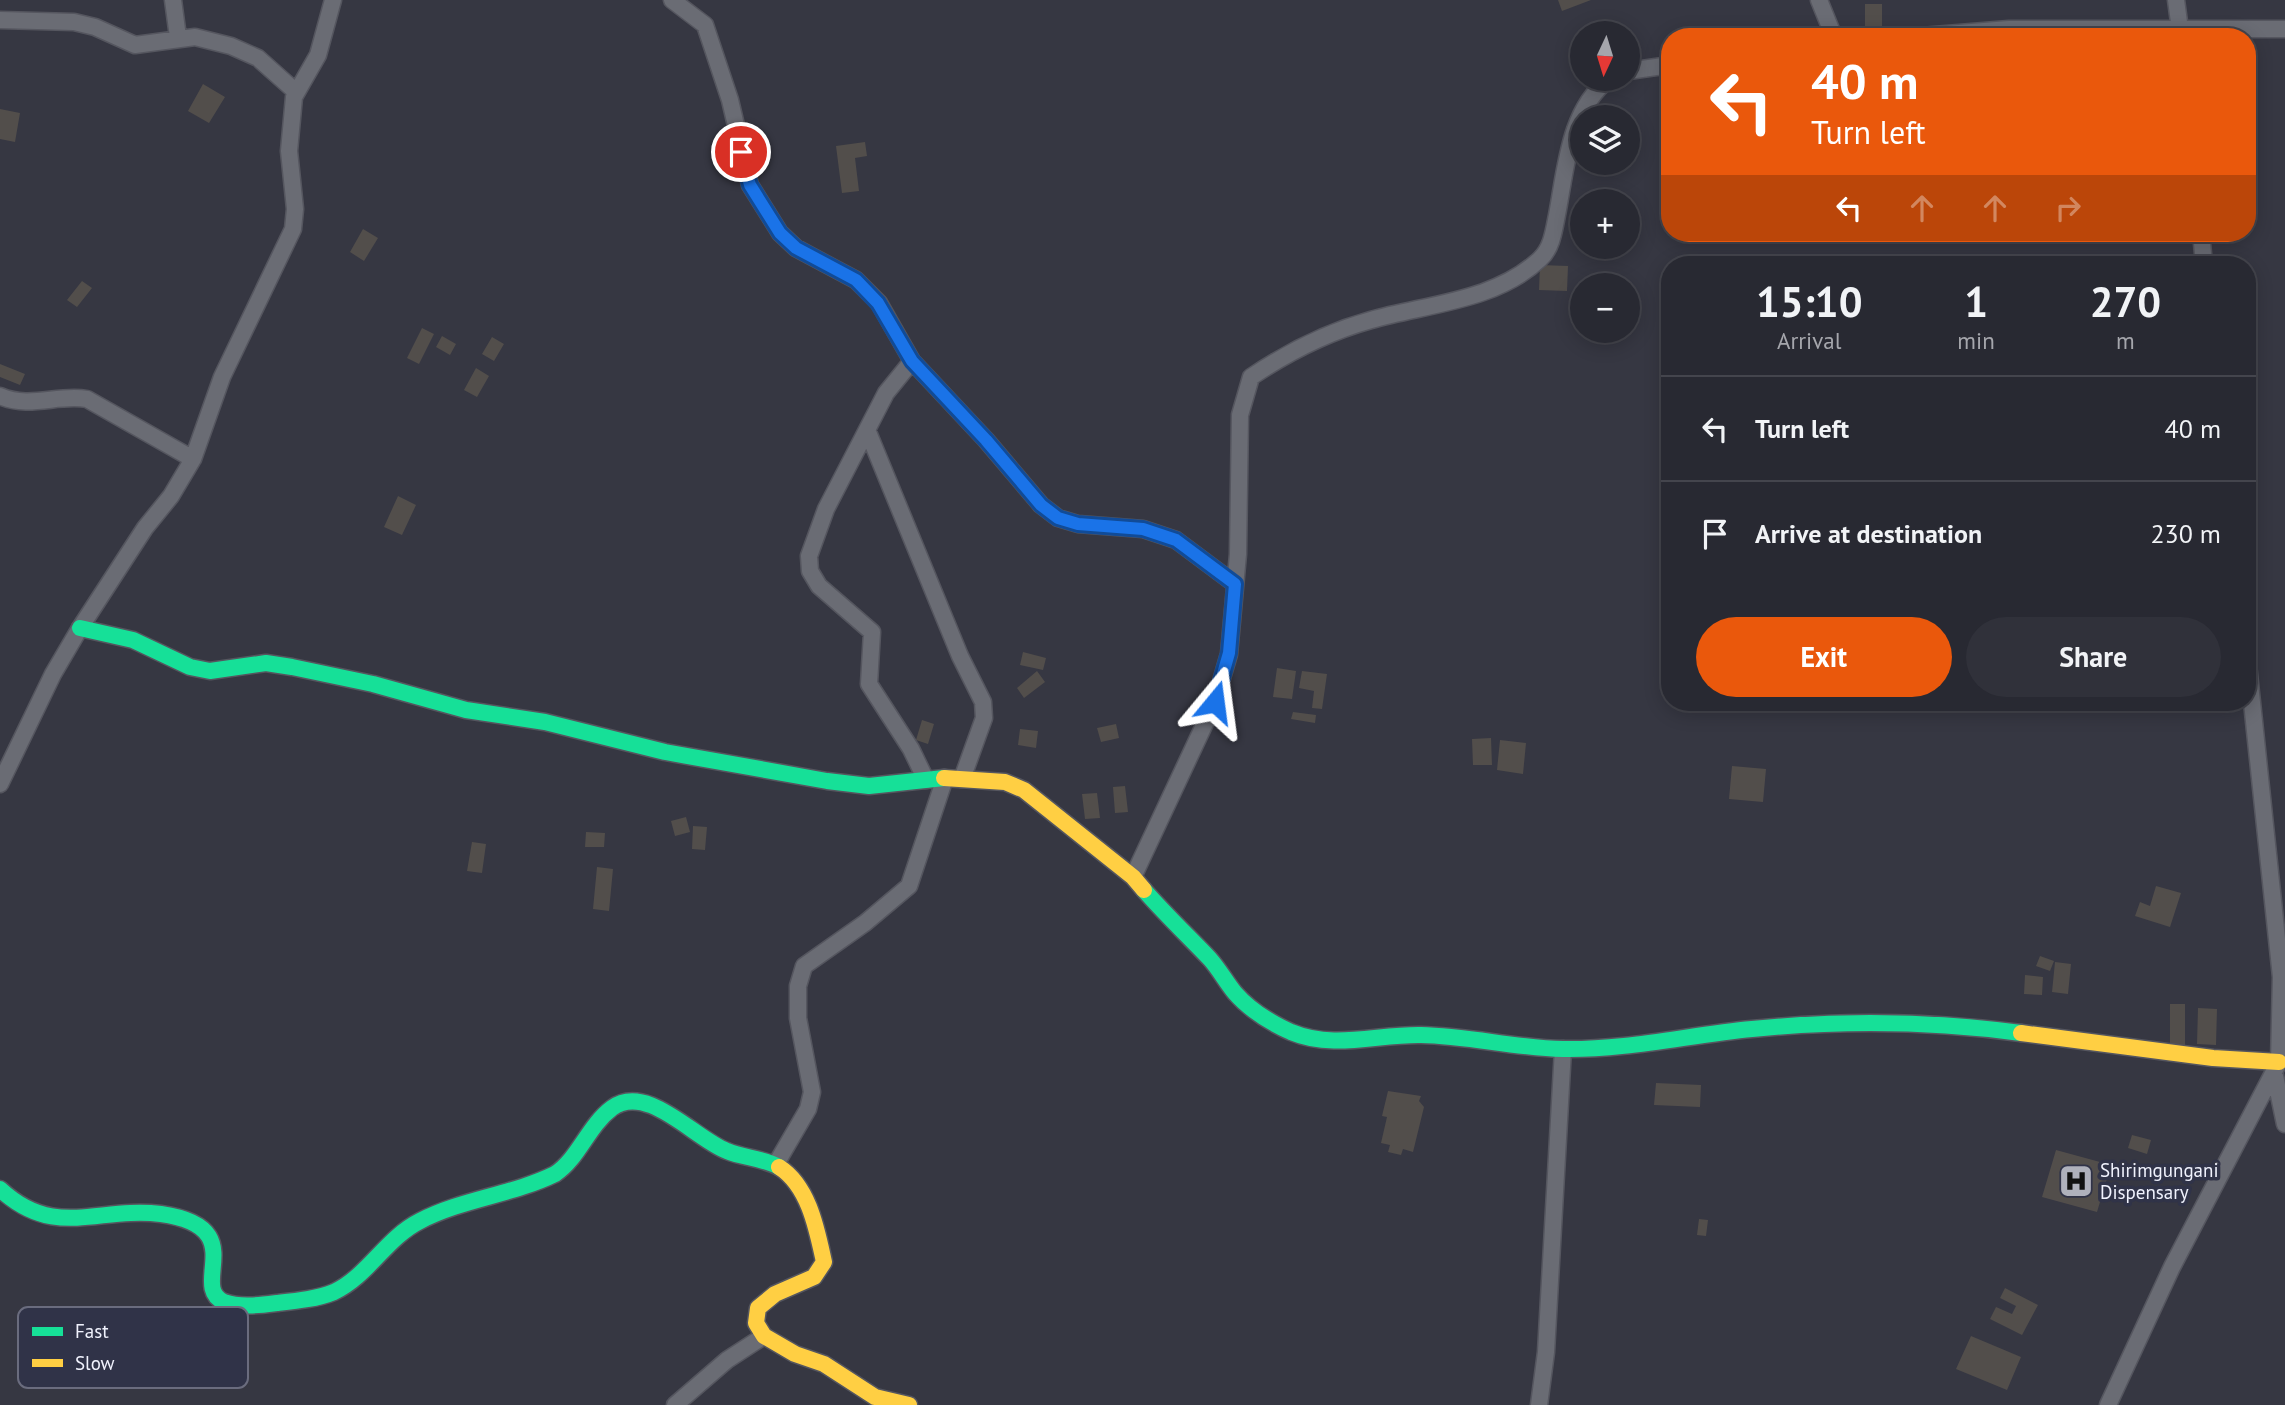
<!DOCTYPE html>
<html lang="en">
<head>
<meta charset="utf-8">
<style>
	body { margin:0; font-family:"PT Sans",sans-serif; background:#30313a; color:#f1f3f6; height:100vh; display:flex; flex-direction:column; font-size:26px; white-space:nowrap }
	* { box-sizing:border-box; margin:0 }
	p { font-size:23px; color:#a5a6ac }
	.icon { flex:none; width:38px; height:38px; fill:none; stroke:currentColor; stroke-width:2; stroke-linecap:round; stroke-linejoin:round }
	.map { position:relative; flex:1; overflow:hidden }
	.panel { position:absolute; left:1661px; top:256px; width:595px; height:455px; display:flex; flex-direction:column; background:#282932; border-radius:28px; box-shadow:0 4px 18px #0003,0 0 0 2px #44454d }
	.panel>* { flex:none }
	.guide { position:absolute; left:1661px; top:28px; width:595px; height:214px; border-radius:28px; box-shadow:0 4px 18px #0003,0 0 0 2px #44454d; background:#ea580c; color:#fff; overflow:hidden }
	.needle { width:46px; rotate:184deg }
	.tools { position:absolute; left:1570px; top:21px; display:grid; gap:14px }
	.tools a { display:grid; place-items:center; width:70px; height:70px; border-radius:50%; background:#282932; box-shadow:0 4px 18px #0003,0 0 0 2px #44454d; font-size:35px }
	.pin { position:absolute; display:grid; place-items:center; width:60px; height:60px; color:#fff; margin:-30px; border:4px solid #fff; border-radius:50%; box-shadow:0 2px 7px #0007 }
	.me { position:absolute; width:77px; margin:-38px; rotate:16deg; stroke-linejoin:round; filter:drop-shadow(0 0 5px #0008) }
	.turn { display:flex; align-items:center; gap:24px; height:147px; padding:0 35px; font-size:32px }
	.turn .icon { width:91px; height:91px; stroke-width:2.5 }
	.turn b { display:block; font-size:49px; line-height:60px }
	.lanes { display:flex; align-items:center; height:66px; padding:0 35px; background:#0003; justify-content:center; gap:35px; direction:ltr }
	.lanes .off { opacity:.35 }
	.eta { display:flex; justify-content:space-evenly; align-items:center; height:119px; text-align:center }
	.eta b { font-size:42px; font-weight:700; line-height:49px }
	.button { display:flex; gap:14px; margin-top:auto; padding:14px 35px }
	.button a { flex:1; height:80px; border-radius:42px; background:#ea580c; color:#fff; font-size:28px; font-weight:700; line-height:80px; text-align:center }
	.button a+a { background:#30313a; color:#f1f3f6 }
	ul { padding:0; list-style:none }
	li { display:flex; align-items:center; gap:21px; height:105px; padding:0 35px; border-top:2px solid #44454d }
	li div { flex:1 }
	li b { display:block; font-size:26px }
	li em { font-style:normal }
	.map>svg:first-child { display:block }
	.building { fill:#524e4b }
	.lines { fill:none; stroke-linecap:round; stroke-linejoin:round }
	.street-casing { stroke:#55565f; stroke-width:19 }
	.fast-casing { stroke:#55565f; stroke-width:19 }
	.slow-casing { stroke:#55565f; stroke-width:19 }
	.street { stroke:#6a6c74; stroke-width:16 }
	.fast { stroke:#16e098; stroke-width:16 }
	.slow { stroke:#ffcf43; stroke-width:16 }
	.route-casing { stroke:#114b97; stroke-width:18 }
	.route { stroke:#1a73e8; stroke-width:12 }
	.labels { text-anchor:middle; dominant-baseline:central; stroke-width:7; stroke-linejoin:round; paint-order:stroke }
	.poi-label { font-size:19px; fill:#f0f2fd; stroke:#303348; text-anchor:start }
	.key { fill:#303348; stroke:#6a6c7e; stroke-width:2 }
	.key-label { font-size:19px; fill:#f0f2fd }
</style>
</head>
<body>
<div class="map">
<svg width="2285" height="1405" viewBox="0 0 2285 1405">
	<rect width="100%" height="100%" fill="#363742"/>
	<path class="building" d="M1558 0H1591L1562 11Z
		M1865 4H1882V35H1865Z
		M203 84 225 97 209 123 188 111Z
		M0 109 20 113 15 142 0 139Z
		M865 142 867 156 855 158 859 191 842 193 836 146Z
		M363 229 378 238 364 261 350 252Z
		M1540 265 1568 266 1567 291 1539 290Z
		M82 281 92 288 77 307 67 300Z
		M422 328 434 334 419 364 407 358Z
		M442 336 456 344 450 355 436 347Z
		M492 337 504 344 494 361 482 354Z
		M0 364 25 374 20 385 0 377Z
		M476 368 489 376 477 397 464 390Z
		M398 496 416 505 402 535 384 527Z
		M1023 652 1046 658 1043 670 1020 665Z
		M1277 668 1296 671 1292 699 1273 697Z
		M1037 671 1045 682 1024 698 1017 688Z
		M1302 671 1327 674 1322 709 1312 708 1314 691 1299 688Z
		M1293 712 1316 715 1315 723 1291 719Z
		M922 720 934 724 928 744 916 740Z
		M1116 724 1119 738 1101 742 1097 728Z
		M1020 729 1038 731 1036 748 1018 745Z
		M1491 738 1492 765H1473L1472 739Z
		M1500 740 1526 743 1523 774 1497 770Z
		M1732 766 1766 769 1763 802 1729 799Z
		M1125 786 1128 812 1115 813 1113 787Z
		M1097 793 1100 818 1085 819 1082 794Z
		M686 817 690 832 675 836 671 821Z
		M693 826 707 827 705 850 692 849Z
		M586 832 605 833 604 847H585Z
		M472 842 486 844 482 873 467 871Z
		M597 867 613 869 609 911 593 909Z
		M2156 886 2181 893 2170 927 2135 916 2140 902 2150 906Z
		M2040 956 2054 961 2050 971 2036 966Z
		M2055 962 2071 964 2068 994 2052 992Z
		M2025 975 2043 977 2042 995 2024 994Z
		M2170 1004H2185V1048H2170Z
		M2198 1008 2217 1009 2216 1045 2197 1044Z
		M1656 1083 1701 1085 1700 1107 1654 1105Z
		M1388 1091 1421 1096 1419 1101 1424 1107 1413 1152 1403 1149 1401 1155 1388 1152 1390 1145 1381 1143 1387 1117 1382 1116Z
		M2132 1135 2151 1140 2147 1154 2128 1148Z
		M2056 1150 2111 1165 2097 1212 2042 1197Z
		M1699 1219 1708 1220 1706 1236 1697 1235Z
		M2005 1288 2038 1305 2022 1335 1990 1319 1996 1307 2012 1314 2016 1306 2000 1298Z
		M1971 1336 2021 1357 2007 1390 1956 1369Z"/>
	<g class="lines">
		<g class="street-casing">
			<path id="street" d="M173 0 178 37
				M672 0 705 25 730 100 750 185 780 233 796 248 856 280 879 303 912 361 986 440 1041 505 1058 518 1078 524 1143 529 1176 540 1235 584
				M1819 0 1834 37
				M2176 0 2181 37
				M0 20 74 22 95 27 135 45 195 37 231 46 258 58 295 91
				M1909 37 2009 29H2285
				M1628 71 1670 65
				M2201 233 2204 264
				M912 361 886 393 826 509 809 556 810 571 819 586 872 632 869 684 911 749 926 780
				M0 396C30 409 57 394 87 399L193 459
				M868 432 960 656 983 702 984 718 962 779
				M0 784 53 674 80 628 145 528 171 496 193 459 222 377 293 229 295 209 289 151 294 97 318 55 333 0
				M1133 877 1215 702 1229 654 1238 554 1240 415 1251 377C1288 352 1328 332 1371 320 1427 304 1496 301 1540 259 1552 248 1554 230 1557 215 1566 168 1569 110 1609 79
				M2275 1076 2285 1124
				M776 1164 808 1109 812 1092 798 1018V986L804 966 865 923 909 886 945 778
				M675 1405 727 1360 764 1336
				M1539 1405 1546 1352 1563 1049
				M2108 1405 2172 1267 2279 1062 2281 977 2247 655"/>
		</g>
		<g class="fast-casing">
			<path id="fast" d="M80 628 133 640 190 667 210 671 266 663 292 667 373 684 466 710 545 722 665 752 827 781 869 786 944 778
				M1144 890C1165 914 1188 936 1210 959 1219 969 1226 982 1235 993 1249 1009 1271 1023 1291 1032 1334 1050 1377 1034 1421 1035 1469 1036 1516 1048 1563 1049 1627 1050 1689 1035 1752 1029 1842 1020 1931 1021 2021 1033
				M0 1189C55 1240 98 1206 161 1214 253 1227 188 1286 224 1302 240 1308 261 1305 277 1303 296 1301 317 1299 334 1292 368 1276 386 1238 420 1221 462 1199 512 1195 555 1174 579 1158 588 1126 612 1108 647 1082 695 1139 727 1151 744 1158 763 1158 779 1167"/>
		</g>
		<g class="slow-casing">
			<path id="slow" d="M944 778 1005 782 1024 790 1133 877 1144 890
				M2021 1033 2213 1058 2279 1062
				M779 1167C809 1186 817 1230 824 1262L814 1277 775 1294 758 1308 756 1323 764 1336 795 1354 824 1364 875 1397 909 1405"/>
		</g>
		<use href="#street" class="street"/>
		<use href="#fast" class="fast"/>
		<use href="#slow" class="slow"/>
	</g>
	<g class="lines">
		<g class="route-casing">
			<path id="route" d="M741 152 750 185 780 233 796 248 856 280 878 303 912 361 986 440 1041 505 1058 518 1078 524 1143 529 1176 540 1235 584 1229 653 1215 702"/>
		</g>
		<use href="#route" class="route"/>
	</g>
	<defs>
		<g id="hospital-square" transform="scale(1.75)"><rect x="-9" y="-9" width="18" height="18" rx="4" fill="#afb1bc" stroke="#303348"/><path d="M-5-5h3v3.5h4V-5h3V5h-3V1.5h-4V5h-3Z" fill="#111"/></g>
	</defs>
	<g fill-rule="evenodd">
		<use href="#hospital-square" x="2076" y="1181"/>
	</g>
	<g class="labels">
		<g class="poi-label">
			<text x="2100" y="1170">Shirimgungani<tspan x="2100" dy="22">Dispensary</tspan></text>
		</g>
	</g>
	<rect x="18" y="1307" width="230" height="81" rx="10" class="key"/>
	<rect x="32" y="1327" width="31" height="9" fill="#16e098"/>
	<rect x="32" y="1359" width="31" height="8" fill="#ffcf43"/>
	<g class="key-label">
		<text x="75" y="1338">Fast</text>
		<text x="75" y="1370">Slow</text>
	</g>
</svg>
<div class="tools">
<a><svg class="needle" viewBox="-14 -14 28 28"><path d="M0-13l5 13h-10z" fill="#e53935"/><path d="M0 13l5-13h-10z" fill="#a5a6ac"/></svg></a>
<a><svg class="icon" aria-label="layers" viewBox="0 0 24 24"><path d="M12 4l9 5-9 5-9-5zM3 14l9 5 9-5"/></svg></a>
<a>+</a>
<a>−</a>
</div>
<div class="pin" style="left:741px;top:152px;background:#d93025"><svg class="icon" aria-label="arrive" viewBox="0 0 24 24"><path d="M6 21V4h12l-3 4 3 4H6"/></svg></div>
<svg class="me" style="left:1215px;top:702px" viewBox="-20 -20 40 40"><path d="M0-17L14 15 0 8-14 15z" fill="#1a73e8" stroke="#fff" stroke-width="4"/></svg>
<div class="guide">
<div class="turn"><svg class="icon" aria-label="left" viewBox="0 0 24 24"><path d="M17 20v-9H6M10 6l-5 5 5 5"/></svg><div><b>40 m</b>Turn left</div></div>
<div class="lanes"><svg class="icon" aria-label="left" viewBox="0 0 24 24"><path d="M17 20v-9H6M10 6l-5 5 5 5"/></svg><svg class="icon off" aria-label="ahead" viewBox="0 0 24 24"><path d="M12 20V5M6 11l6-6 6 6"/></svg><svg class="icon off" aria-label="ahead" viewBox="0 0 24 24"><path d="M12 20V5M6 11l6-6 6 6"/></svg><svg class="icon off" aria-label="right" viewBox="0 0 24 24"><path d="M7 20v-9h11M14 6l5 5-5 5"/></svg></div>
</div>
<section class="panel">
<div class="eta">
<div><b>15:10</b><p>Arrival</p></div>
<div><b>1</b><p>min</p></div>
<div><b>270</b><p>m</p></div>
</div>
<ul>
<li><svg class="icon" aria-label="left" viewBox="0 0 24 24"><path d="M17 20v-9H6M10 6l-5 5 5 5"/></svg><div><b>Turn left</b></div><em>40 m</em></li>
<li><svg class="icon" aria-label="arrive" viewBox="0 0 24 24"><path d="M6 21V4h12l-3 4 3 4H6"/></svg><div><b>Arrive at destination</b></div><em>230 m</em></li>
</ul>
<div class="button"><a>Exit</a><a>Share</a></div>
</section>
</div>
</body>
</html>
